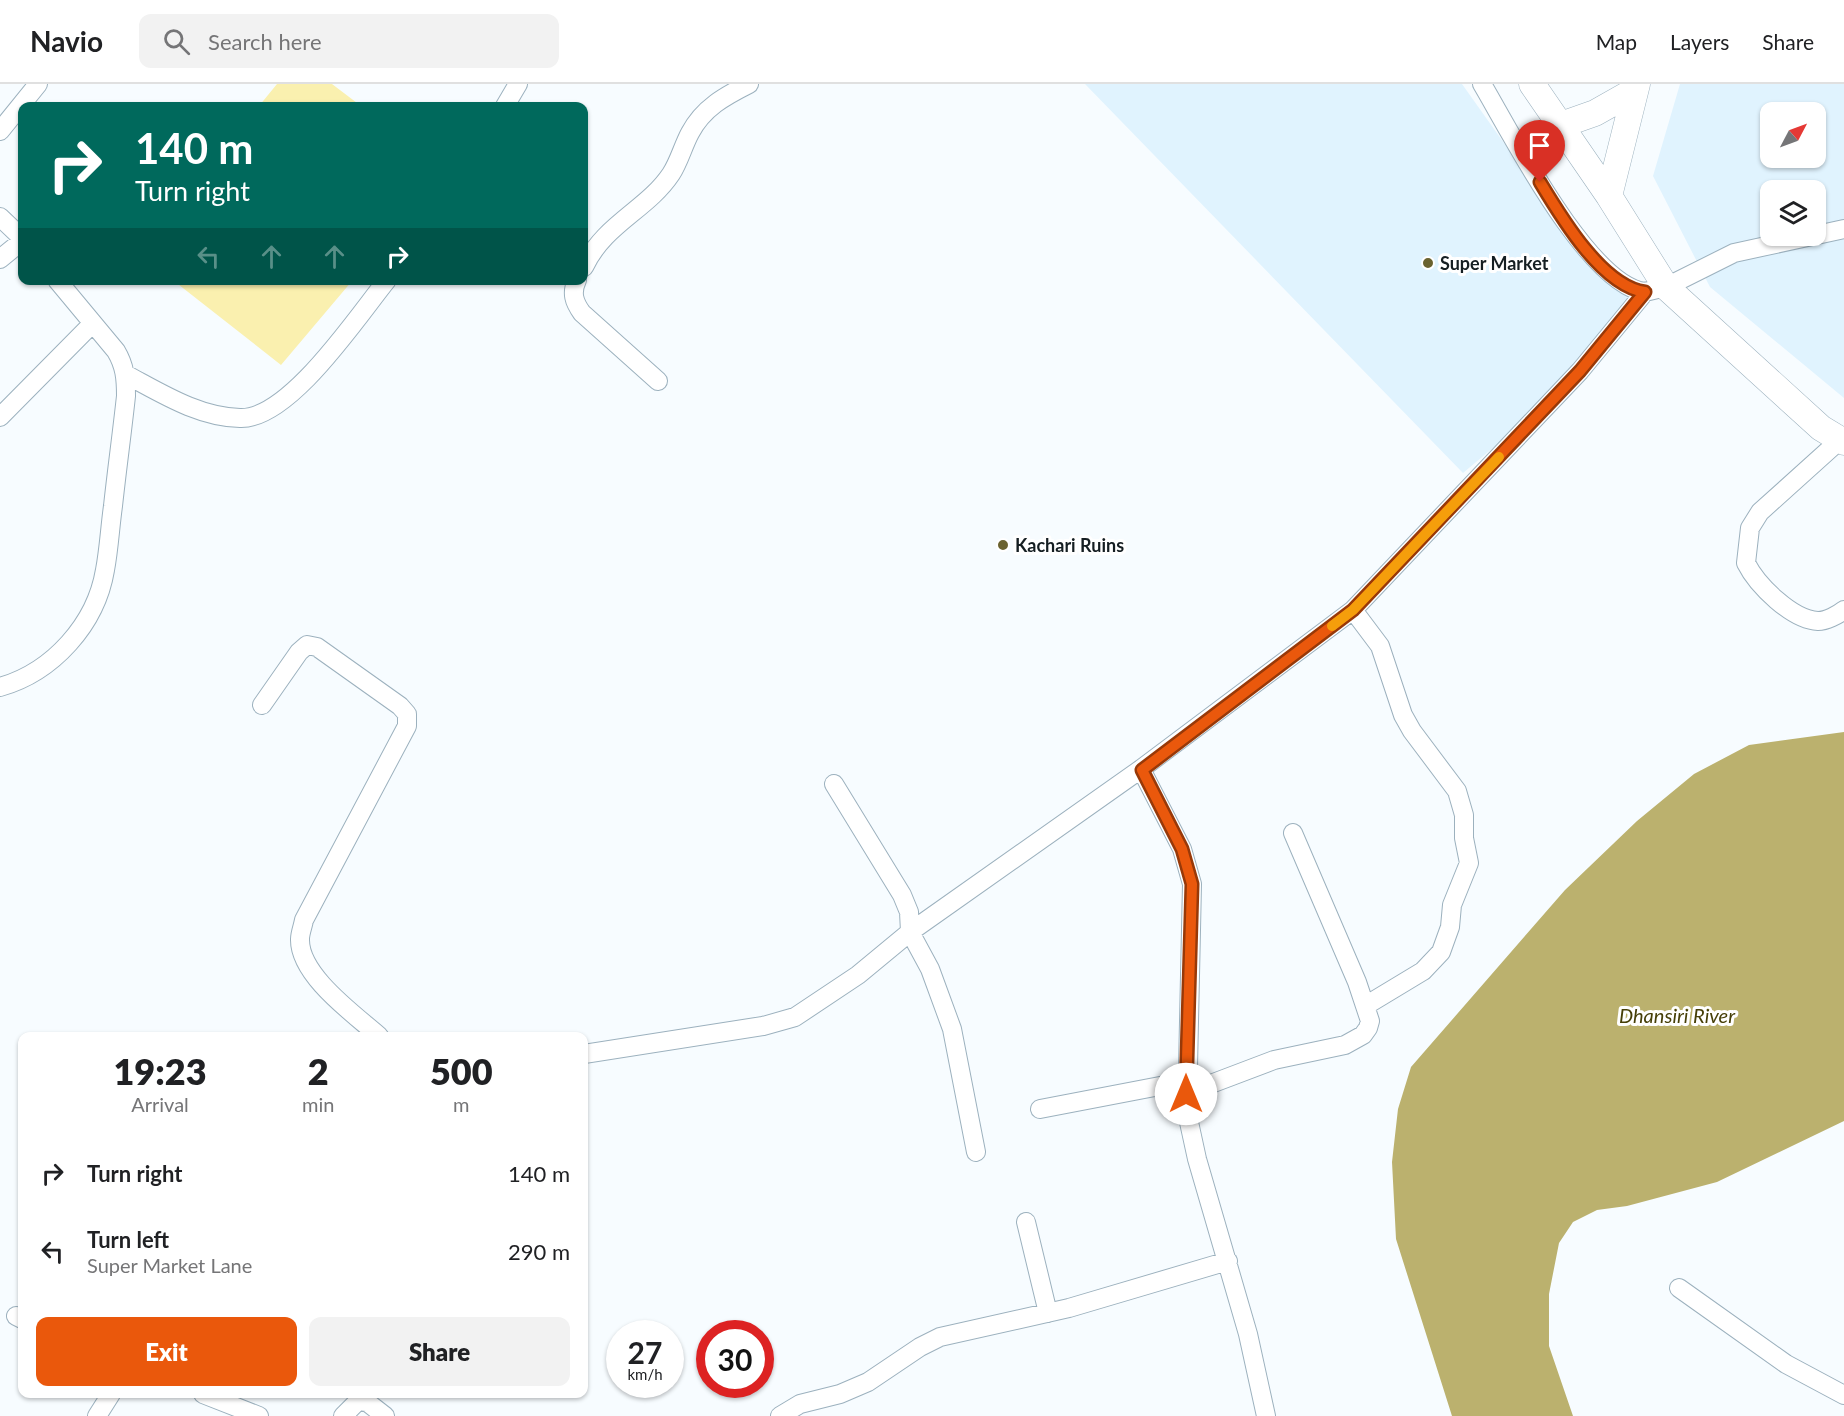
<!DOCTYPE html>
<html lang="en">
<head>
<meta charset="utf-8">
<style>
	body { margin:0; font-family:Lato,sans-serif; background:#f2f2f2; color:#202124; height:100vh; display:flex; flex-direction:column; font-size:22px; white-space:nowrap }
	* { box-sizing:border-box; margin:0 }
	p { font-size:20px; color:#757577 }
	.icon { flex:none; width:33px; height:33px; fill:none; stroke:currentColor; stroke-width:2; stroke-linecap:round; stroke-linejoin:round }
	.map { position:relative; flex:1; overflow:hidden }
	.panel { position:absolute; left:18px; top:948px; width:570px; height:366px; display:flex; flex-direction:column; background:#fff; border-radius:12px; box-shadow:0 2px 4px #0004 }
	.panel>* { flex:none }
	.guide { position:absolute; left:18px; top:18px; width:570px; height:183px; border-radius:12px; box-shadow:0 2px 4px #0004; background:#00695c; color:#fff; overflow:hidden }
	.needle { width:39px; rotate:49deg }
	.fabs { position:absolute; left:1760px; top:18px; display:grid; gap:12px }
	.fabs a { display:grid; place-items:center; width:66px; height:66px; border-radius:12px; background:#fff; box-shadow:0 2px 4px #0004; font-size:30px }
	.speed { position:absolute; left:606px; top:1236px; display:flex; gap:12px; font-size:30px; font-weight:700; text-align:center }
	.speed>* { display:grid; place-content:center; width:78px; height:78px; border-radius:50%; background:#fff; box-shadow:0 2px 4px #0004; line-height:1 }
	.speed small { font-size:15px; font-weight:400 }
	.speed .limit { border:9px solid #d22; background:#fff; color:#111 }
	.pin { position:absolute; display:grid; place-items:center; width:51px; height:51px; color:#fff; margin:-62px -26px; border-radius:50% 50% 50% 0; rotate:-45deg; box-shadow:0 0 6px #0007 }
	.pin .icon { rotate:45deg }
	.me { position:absolute; width:66px; margin:-33px; rotate:0deg; stroke-linejoin:round; filter:drop-shadow(0 0 4px #0008) }
	.turn { display:flex; align-items:center; gap:21px; height:126px; padding:0 18px; font-size:27px }
	.turn .icon { width:78px; height:78px; stroke-width:2.5 }
	.turn b { display:block; font-size:42px; line-height:51px }
	.lanes { display:flex; align-items:center; height:57px; padding:0 18px; background:#0003; justify-content:center; gap:30px; direction:ltr }
	.lanes .off { opacity:.35 }
	.eta { display:flex; justify-content:space-evenly; align-items:center; height:102px; text-align:center }
	.eta b { font-size:36px; font-weight:800; line-height:42px }
	.cta { display:flex; gap:12px; margin-top:auto; padding:12px 18px }
	.cta a { flex:1; height:69px; border-radius:12px; background:#ea580c; color:#fff; font-size:24px; font-weight:800; line-height:69px; text-align:center }
	.cta a+a { background:#f2f2f2; color:#202124 }
	ul { padding:0; list-style:none }
	li { display:flex; align-items:center; gap:18px; height:78px; padding:0 18px }
	li div { flex:1 }
	li b { display:block; font-size:22px }
	li em { font-style:normal }
	header { display:flex; align-items:center; gap:36px; box-sizing:border-box; height:84px; padding:0 30px; background:#fff; border-bottom:2px solid #e0e0e0 }
	header strong { font-size:28px }
	nav { display:flex; gap:33px; margin-inline-start:auto; font-size:21px }
	.search { width:420px; height:54px; background:#f2f2f2; display:flex; align-items:center; gap:15px; box-sizing:border-box; padding:0 21px; border-radius:12px; color:#757577; font-size:22px }
	.map>svg:first-child { display:block }
	.built { fill:#e0f3fe; fill-rule:evenodd }
	.green { fill:#faf0af }
	.water { fill:#bbb16e }
	.lines { fill:none; stroke-linecap:round; stroke-linejoin:round }
	.minor-casing { stroke:#9cb1be; stroke-width:20 }
	.secondary-casing { stroke:#9cb1be; stroke-width:27 }
	.minor { stroke:#fff; stroke-width:18 }
	.secondary { stroke:#fff; stroke-width:26 }
	.route-casing { stroke:#983908; stroke-width:15 }
	.route { stroke:#ea580c; stroke-width:10 }
	.slow { stroke:#f59e0b; stroke-width:10 }
	.poi-dot { fill:#6a622f; stroke:#fff; stroke-width:2 }
	.labels { text-anchor:middle; dominant-baseline:central; stroke-width:6; stroke-linejoin:round; paint-order:stroke }
	.poi-label { font-size:18px; font-weight:bold; fill:#151e22; stroke:#fff; text-anchor:start }
	.water-label { font-size:20px; font-style:italic; fill:#463f07; stroke:#fff }
</style>
</head>
<body>
<header>
<strong>Navio</strong>
<div class="search"><svg class="icon" aria-label="search" viewBox="0 0 24 24"><circle cx="10" cy="10" r="6"/><path d="M15 15l6 6"/></svg>Search here</div>
<nav><a>Map</a><a>Layers</a><a>Share</a></nav>
</header>
<div class="map">
<svg width="1844" height="1332" viewBox="0 0 1844 1332">
	<rect width="100%" height="100%" fill="#f7fcff"/>
	<path class="built" d="M1085 0H1462L1573 156 1634 210 1545 320 1463 389Z
		M1680 0H1844V314L1710 203 1653 92ZM1770 28H1815V74H1770ZM1770 106H1815V152H1770Z"/>
	<path class="green" d="M277 0H332L361 22H259Z
		M174 197H352L281 281Z"/>
	<path class="water" d="M1844 648V1037L1717 1098 1627 1122 1597 1126 1573 1138 1559 1159 1549 1210V1262L1573 1332H1452L1396 1155 1392 1078 1398 1025 1411 983 1565 806 1637 737 1694 690 1749 661Z"/>
	<g class="lines">
		<g class="minor-casing">
			<path id="minor" d="M1482 0C1511 49 1588 201 1645 208
				M505 22 518 0
				M0 47 38 0
				M0 133 22 154
				M0 175 22 157
				M584 183C604 140 647 126 671 90 679 78 683 62 690 49 703 24 725 12 749 0
				M577 196C571 209 574 218 582 229L658 297
				M125 290C161 309 198 333 240 334 289 336 357 233 387 196
				M0 333 92 240
				M1840 356 1760 428 1750 444 1746 479C1757 501 1792 536 1818 537 1826 537 1838 531 1844 526
				M1353 526 1380 562 1403 631 1412 647 1457 707 1464 731V754L1469 779 1452 821 1450 843 1441 868 1423 887 1365 922
				M0 603C53 588 96 540 105 486 109 465 110 443 113 422 117 385 122 349 126 312 126 295 125 282 116 267L57 196
				M262 621 299 568 307 561 317 563 400 622 407 630V642L304 836C303 842 300 849 300 855 299 891 354 930 379 952
				M1141 685 1182 765 1192 800 1187 1029 1197 1075 1248 1250 1266 1332
				M834 700 902 811 909 828 910 848 930 885 952 945 976 1068
				M584 970 763 942 795 933 858 891 910 848 1141 685 1353 526 1580 287 1645 208 1666 203 1734 169 1844 145
				M1187 1009 1274 976 1345 961 1363 951 1368 944 1370 937 1357 898 1293 749
				M1040 1025 1186 997
				M1026 1138 1048 1229
				M1679 1204 1786 1280 1844 1311
				M16 1232 22 1235
				M203 1310 259 1332
				M97 1332 111 1310
				M343 1332 358 1317 367 1318 385 1332
				M780 1332 800 1320 840 1310 868 1298 920 1263 940 1253 1069 1224 1228 1177"/>
		</g>
		<g class="secondary-casing">
			<path id="secondary" d="M1532 0 1609 112 1666 203 1821 344 1844 358
				M1561 41 1595 29 1634 7
				M1609 112 1637 0"/>
		</g>
		<use href="#minor" class="minor"/>
		<use href="#secondary" class="secondary"/>
	</g>
	<g class="lines">
		<g class="route-casing">
			<path id="route" d="M1186 1010 1192 800 1182 765 1142 686 1353 526 1580 287 1645 208C1602 202 1561 133 1540 98"/>
		</g>
		<use href="#route" class="route"/>
		<path class="slow" d="M1332 542 1353 526 1499 373"/>
	</g>
	<g class="poi-dot">
		<circle cx="1428" cy="179" r="6"/>
		<circle cx="1003" cy="461" r="6"/>
	</g>
	<g class="labels">
		<g class="poi-label">
			<text x="1440" y="179">Super Market</text>
			<text x="1015" y="461">Kachari Ruins</text>
		</g>
		<g class="water-label">
			<text x="1677" y="931">Dhansiri River</text>
		</g>
	</g>
</svg>
<div class="fabs">
<a><svg class="needle" viewBox="-14 -14 28 28"><path d="M0-13l5 13h-10z" fill="#e53935"/><path d="M0 13l5-13h-10z" fill="#757577"/></svg></a>
<a><svg class="icon" aria-label="layers" viewBox="0 0 24 24"><path d="M12 4l9 5-9 5-9-5zM3 14l9 5 9-5"/></svg></a>
</div>
<div class="speed"><div>27<small>km/h</small></div><div class="limit">30</div></div>
<div class="pin" style="left:1540px;top:98px;background:#d93025"><svg class="icon" aria-label="arrive" viewBox="0 0 24 24"><path d="M6 21V4h12l-3 4 3 4H6"/></svg></div>
<svg class="me" style="left:1186px;top:1010px" viewBox="-20 -20 40 40"><circle r="19" fill="#fff"/><path d="M0-13L10 11 0 6-10 11z" fill="#ea580c"/></svg>
<div class="guide">
<div class="turn"><svg class="icon" aria-label="right" viewBox="0 0 24 24"><path d="M7 20v-9h11M14 6l5 5-5 5"/></svg><div><b>140 m</b>Turn right</div></div>
<div class="lanes"><svg class="icon off" aria-label="left" viewBox="0 0 24 24"><path d="M17 20v-9H6M10 6l-5 5 5 5"/></svg><svg class="icon off" aria-label="ahead" viewBox="0 0 24 24"><path d="M12 20V5M6 11l6-6 6 6"/></svg><svg class="icon off" aria-label="ahead" viewBox="0 0 24 24"><path d="M12 20V5M6 11l6-6 6 6"/></svg><svg class="icon" aria-label="right" viewBox="0 0 24 24"><path d="M7 20v-9h11M14 6l5 5-5 5"/></svg></div>
</div>
<section class="panel">
<div class="eta">
<div><b>19:23</b><p>Arrival</p></div>
<div><b>2</b><p>min</p></div>
<div><b>500</b><p>m</p></div>
</div>
<ul>
<li><svg class="icon" aria-label="right" viewBox="0 0 24 24"><path d="M7 20v-9h11M14 6l5 5-5 5"/></svg><div><b>Turn right</b></div><em>140 m</em></li>
<li><svg class="icon" aria-label="left" viewBox="0 0 24 24"><path d="M17 20v-9H6M10 6l-5 5 5 5"/></svg><div><b>Turn left</b><p>Super Market Lane</p></div><em>290 m</em></li>
</ul>
<div class="cta"><a>Exit</a><a>Share</a></div>
</section>
</div>
</body>
</html>
